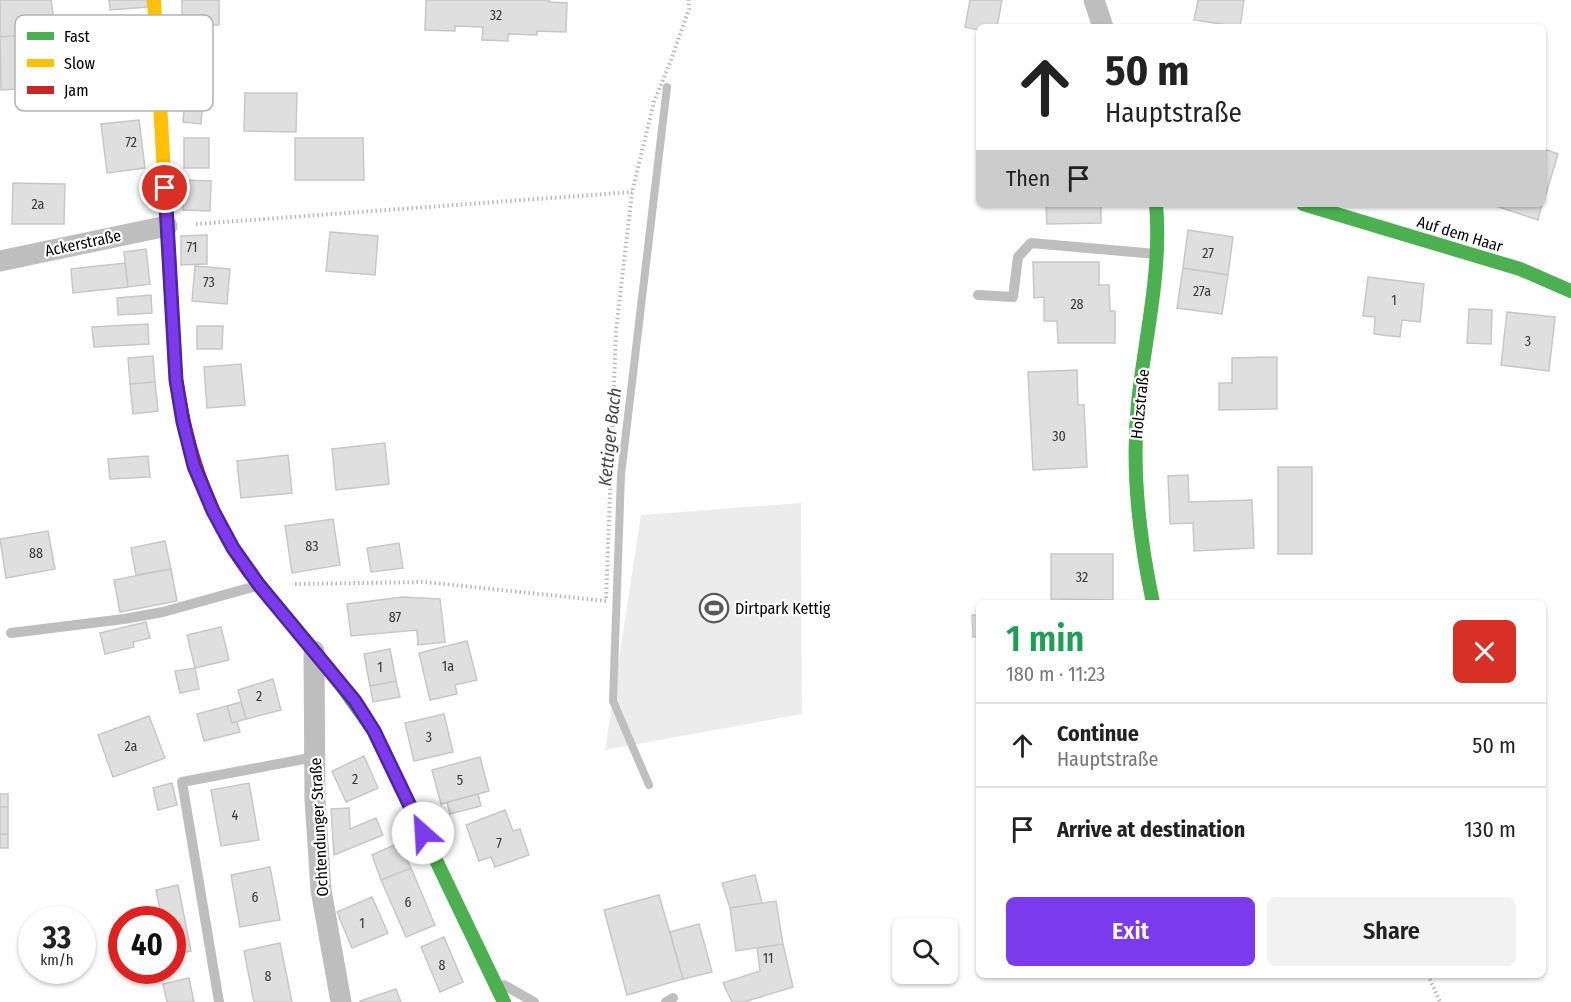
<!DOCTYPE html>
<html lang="en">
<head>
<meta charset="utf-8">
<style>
	body { margin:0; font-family:"Fira Sans Condensed",sans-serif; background:#f2f2f2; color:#222; height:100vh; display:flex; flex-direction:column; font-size:22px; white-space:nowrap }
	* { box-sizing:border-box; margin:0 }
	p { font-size:20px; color:#767676 }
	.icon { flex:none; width:33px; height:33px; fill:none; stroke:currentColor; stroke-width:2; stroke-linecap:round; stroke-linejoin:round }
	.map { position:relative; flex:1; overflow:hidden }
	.drawer { position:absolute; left:976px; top:600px; width:570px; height:378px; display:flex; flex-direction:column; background:#fff; border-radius:9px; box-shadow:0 2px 4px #0004 }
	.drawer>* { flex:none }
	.hud { position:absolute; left:976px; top:24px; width:570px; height:183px; border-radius:9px; box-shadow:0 2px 4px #0004; background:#fff; color:#222; overflow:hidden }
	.controls { position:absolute; left:892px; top:918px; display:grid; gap:12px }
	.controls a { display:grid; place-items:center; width:66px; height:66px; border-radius:9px; background:#fff; box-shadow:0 2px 4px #0004; font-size:30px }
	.speed { position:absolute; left:18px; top:906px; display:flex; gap:12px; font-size:30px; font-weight:700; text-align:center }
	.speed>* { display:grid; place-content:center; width:78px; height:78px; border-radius:50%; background:#fff; box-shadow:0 2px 4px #0004; line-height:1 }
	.speed small { font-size:15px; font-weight:400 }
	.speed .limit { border:9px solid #d22; background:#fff; color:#111 }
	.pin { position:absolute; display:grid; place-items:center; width:51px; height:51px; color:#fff; margin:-26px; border:3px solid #fff; border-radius:50%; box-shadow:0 2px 6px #0007 }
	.me { position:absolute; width:66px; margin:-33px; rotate:334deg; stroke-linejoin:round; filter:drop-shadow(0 0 4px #0008) }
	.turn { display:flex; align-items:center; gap:21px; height:126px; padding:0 30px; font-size:27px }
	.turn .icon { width:78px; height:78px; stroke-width:2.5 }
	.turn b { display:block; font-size:42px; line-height:51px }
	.then { display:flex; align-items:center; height:57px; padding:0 30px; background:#0003; gap:12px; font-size:22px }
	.round { display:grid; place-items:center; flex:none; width:63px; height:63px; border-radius:9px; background:#f2f2f2 }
	.headline { display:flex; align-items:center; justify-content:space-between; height:102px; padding:0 30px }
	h1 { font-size:36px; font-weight:600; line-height:45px; color:#1e9e55 }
	.primary-button { display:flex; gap:12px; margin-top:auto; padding:12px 30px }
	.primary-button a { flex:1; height:69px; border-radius:9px; background:#7c3aed; color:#fff; font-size:24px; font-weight:600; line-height:69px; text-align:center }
	.primary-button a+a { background:#f2f2f2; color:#222 }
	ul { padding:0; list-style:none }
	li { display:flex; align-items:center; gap:18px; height:84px; padding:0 30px; border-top:2px solid #e0e0e0 }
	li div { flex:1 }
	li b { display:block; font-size:22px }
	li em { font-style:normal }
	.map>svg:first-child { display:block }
	.green { fill:#ececec }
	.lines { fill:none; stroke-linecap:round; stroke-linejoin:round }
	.stream { stroke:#bfbfbf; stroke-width:8 }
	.building { fill:#dfdfdf; stroke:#c7c7c7; stroke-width:1.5 }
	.path { stroke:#b9b9b9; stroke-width:4; stroke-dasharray:1.5 3; stroke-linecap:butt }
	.lane { stroke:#bebebe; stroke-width:10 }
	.street { stroke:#bebebe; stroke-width:21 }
	.fast { stroke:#4caf50; stroke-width:14 }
	.slow { stroke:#ffc107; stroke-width:14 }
	.jam { stroke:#c62828; stroke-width:14 }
	.route-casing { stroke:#51269a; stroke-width:15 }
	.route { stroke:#7c3aed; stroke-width:10 }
	.labels { text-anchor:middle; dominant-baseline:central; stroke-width:4.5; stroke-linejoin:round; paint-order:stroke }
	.number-label { font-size:14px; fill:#383838 }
	.street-label { font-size:16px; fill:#000; stroke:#fff }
	.poi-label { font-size:16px; fill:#000; stroke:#fff; text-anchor:start }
	.water-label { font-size:18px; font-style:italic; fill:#444; stroke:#fff }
	.key { fill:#fff; stroke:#b2b2b2; stroke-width:1.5 }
	.key-label { font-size:16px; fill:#000 }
</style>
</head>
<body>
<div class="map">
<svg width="1571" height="1002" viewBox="0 0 1571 1002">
	<rect width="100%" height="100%" fill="#fff"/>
	<path class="green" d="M801 503 802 714 605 750 641 515Z"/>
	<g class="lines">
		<path class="stream" d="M649 785 613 701 621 475 667 87"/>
	</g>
	<path class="building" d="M0 0H51L56 32 0 37Z
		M109 0H147L148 7 110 10Z
		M182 0H219V25H182Z
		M426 0H549V2L567 3 566 32 537 31V35L508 34V41L482 40 483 27 455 26V31L425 30Z
		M970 0H1002L997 27H980V30L965 27Z
		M1198 0H1244L1240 27 1194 20Z
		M56 32 58 87 1 90 0 37Z
		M245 93H297L296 132 244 131Z
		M185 99 203 100 201 124 183 122Z
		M139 120 145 168 107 173 101 124Z
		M184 138H209V168H184Z
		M295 138H363L364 180H295Z
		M1544 149 1558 154 1544 201Z
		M184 180 211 181 210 211 183 210Z
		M13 183 65 184 64 224H12Z
		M1046 204H1101V223L1047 224Z
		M1490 204H1542L1538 220Z
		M1188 230 1233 237 1228 275 1183 268Z
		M330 232 378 236 375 275 326 271Z
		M207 235V264L181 265V236Z
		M146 249 150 284 128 287 124 252Z
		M1033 262H1099V285H1109L1110 311H1115V343H1058L1057 321H1044V297L1034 298Z
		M125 263 128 287 73 293 71 269Z
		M195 266 230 269 227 304 192 301Z
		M1183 268 1228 275 1222 314 1177 308Z
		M1368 277 1424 284 1420 322 1402 320 1400 337 1374 334 1375 317 1363 316Z
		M151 295 152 313 118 315 117 298Z
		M1469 309 1492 310 1491 344 1467 343Z
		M1507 312 1555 317 1549 371 1501 365Z
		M148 324 149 344 94 347 92 327Z
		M197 326H223L222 349H197Z
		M153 356 155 382 130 384 128 358Z
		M1277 357V409L1219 410V383H1232V358Z
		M241 364 245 405 207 408 204 367Z
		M1077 370 1078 405H1084L1087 467 1033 470 1028 372Z
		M155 382 158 411 133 414 130 384Z
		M385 443 389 484 336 490 332 449Z
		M288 455 292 493 241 498 237 461Z
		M148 456 150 477 110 479 108 459Z
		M1278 467H1312V554H1278Z
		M1188 475 1189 502 1252 500 1254 548 1194 551 1193 523 1170 524 1168 476Z
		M333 519 340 565 292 573 285 526Z
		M48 531 55 569 6 578 0 539Z
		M165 541 171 569 136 575 131 548Z
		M399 543 403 568 371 572 367 548Z
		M1051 554H1113V600L1051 599Z
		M171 569 177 601 120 612 114 580Z
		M403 597 440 599 445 642 418 645 417 630 351 636 347 604Z
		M972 615H980V636L973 637Z
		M146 622 150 638 133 642 134 647 105 654 100 633Z
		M221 627 229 660 195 668 187 635Z
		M467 641 477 680 455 685 457 694 430 700 419 653Z
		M390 649 396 681 370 686 364 654Z
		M195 668 199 689 180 693 175 671Z
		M273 679 281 710 246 719 238 690Z
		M396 681 400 697 373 702 370 686Z
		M241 702 246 719 232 723 227 706Z
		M227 706 232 723 237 722 240 732 204 741 197 714Z
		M444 714 453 752 414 761 405 723Z
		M149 716 165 758 113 777 98 735Z
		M364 756 378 788 346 802 332 771Z
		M480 757 489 791 441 804 432 770Z
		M172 783 177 805 158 810 153 788Z
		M249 783 259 840 221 846 211 790Z
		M0 794H8V807H0Z
		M478 794 481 806 450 814 447 802Z
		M0 807H8V834H0Z
		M349 808 350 829 376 818 383 835 334 855 331 809Z
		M505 810 513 831 520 829 529 855 495 867 491 857 479 861 466 825Z
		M0 834H8V848H0Z
		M399 843 411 868 381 880 372 855Z
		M270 867 280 920 240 927 231 875Z
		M411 868 435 925 406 937 381 880Z
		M755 875 762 903 730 908 722 883Z
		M178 885 191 951 172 955V920H153L152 912 160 910 156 890Z
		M659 895 683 979 627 995 604 910Z
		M372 897 388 933 352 948 337 912Z
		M776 901 783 944 736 951 730 908Z
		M699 924 712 972 683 979 670 932Z
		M444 937 463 982 440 992 421 947Z
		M280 943 292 1002H254L244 951Z
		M783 944 793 987 744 1002H732L723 983 760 971 757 948Z
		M189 978 194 1002H167L163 984Z
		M396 989 401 1002H361L360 1001Z"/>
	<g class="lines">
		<path class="path" d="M196 224 632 192
			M295 584 425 582 606 601 616 331 632 192 654 102 671 60 689 9V0
			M1428 975 1440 1002"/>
		<path class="lane" d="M978 295 1013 297 1018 257 1031 243 1156 254
			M11 633 124 619 163 612 256 586
			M504 985 534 1002
			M219 1002 182 782 315 757
			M666 1002 673 998"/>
		<path class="street" d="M1094 0 1103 27
			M0 261 167 226
			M314 651 315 800 321 890 341 1002"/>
		<path class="fast" d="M1303 204 1520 269 1571 291
			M249 572 330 670 374 731 504 1002
			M1153 603C1139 537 1131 471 1138 403 1145 336 1162 272 1156 204"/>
		<path class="slow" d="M154 0 176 380 179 397"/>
		<path class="jam" d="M179 397C190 460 211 520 249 572"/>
	</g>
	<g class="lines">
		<g class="route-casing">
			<path id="route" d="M165 188 176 380 183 422 194 466 213 511 233 548 259 585 355 701 374 731 423 833"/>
		</g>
		<use href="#route" class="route"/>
	</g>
	<defs>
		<g id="stadium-ring" transform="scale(1.5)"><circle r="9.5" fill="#fff" stroke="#595959" stroke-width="1.5"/><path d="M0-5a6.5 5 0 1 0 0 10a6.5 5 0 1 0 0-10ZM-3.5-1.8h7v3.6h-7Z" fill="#595959"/></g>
	</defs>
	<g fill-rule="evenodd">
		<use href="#stadium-ring" x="714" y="608"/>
	</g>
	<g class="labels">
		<g class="number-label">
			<text x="496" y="15">32</text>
			<text x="131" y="142">72</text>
			<text x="38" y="204">2a</text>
			<text x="192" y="247">71</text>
			<text x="1208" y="253">27</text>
			<text x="209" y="282">73</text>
			<text x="1202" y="291">27a</text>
			<text x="1394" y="300">1</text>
			<text x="1077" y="304">28</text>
			<text x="1528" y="341">3</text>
			<text x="1059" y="436">30</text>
			<text x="312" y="546">83</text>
			<text x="36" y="553">88</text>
			<text x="1082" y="577">32</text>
			<text x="395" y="617">87</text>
			<text x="448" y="666">1a</text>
			<text x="380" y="667">1</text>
			<text x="259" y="696">2</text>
			<text x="429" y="737">3</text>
			<text x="131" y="746">2a</text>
			<text x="355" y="779">2</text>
			<text x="460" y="780">5</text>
			<text x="235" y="815">4</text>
			<text x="499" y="843">7</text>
			<text x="255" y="897">6</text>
			<text x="408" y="902">6</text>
			<text x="362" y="923">1</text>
			<text x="768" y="958">11</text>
			<text x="442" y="965">8</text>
			<text x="268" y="976">8</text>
		</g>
		<g class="street-label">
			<text transform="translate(1460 234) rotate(17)">Auf dem Haar</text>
			<text transform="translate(83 243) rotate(-12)">Ackerstraße</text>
			<text transform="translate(1140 404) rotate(-84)">Holzstraße</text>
			<text transform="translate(319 827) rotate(-93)">Ochtendunger Straße</text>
		</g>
		<g class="poi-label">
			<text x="735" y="608">Dirtpark Kettig</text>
		</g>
		<g class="water-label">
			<text transform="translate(610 437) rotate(-84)">Kettiger Bach</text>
		</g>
	</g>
	<rect x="15" y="15" width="198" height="96" rx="9" class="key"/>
	<rect x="27" y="32" width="27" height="8" fill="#4caf50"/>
	<rect x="27" y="59" width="27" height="8" fill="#ffc107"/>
	<rect x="27" y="86" width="27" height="8" fill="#c62828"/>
	<g class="key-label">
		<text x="64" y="42">Fast</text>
		<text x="64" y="69">Slow</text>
		<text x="64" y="96">Jam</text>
	</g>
</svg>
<div class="controls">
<a><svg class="icon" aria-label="search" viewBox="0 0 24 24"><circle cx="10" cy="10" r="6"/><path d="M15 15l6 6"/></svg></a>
</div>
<div class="speed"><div>33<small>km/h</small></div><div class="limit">40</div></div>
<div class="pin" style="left:165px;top:188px;background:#d93025"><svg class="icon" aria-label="arrive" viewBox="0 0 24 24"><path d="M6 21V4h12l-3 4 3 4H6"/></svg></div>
<svg class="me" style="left:423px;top:833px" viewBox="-20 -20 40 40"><circle r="19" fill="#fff"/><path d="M0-13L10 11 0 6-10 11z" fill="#7c3aed"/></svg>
<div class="hud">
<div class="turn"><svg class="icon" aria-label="ahead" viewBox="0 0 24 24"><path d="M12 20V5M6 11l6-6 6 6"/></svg><div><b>50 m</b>Hauptstraße</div></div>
<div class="then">Then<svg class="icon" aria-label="arrive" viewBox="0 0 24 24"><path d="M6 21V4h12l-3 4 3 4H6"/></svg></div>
</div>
<section class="drawer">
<div class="headline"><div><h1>1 min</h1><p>180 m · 11:23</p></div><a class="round" style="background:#d93025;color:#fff"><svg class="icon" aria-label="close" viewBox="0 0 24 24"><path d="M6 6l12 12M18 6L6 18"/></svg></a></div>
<ul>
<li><svg class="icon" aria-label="ahead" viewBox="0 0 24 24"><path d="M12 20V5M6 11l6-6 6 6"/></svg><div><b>Continue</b><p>Hauptstraße</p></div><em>50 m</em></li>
<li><svg class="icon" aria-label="arrive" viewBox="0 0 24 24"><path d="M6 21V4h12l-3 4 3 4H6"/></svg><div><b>Arrive at destination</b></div><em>130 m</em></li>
</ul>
<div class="primary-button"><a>Exit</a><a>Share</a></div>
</section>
</div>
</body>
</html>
